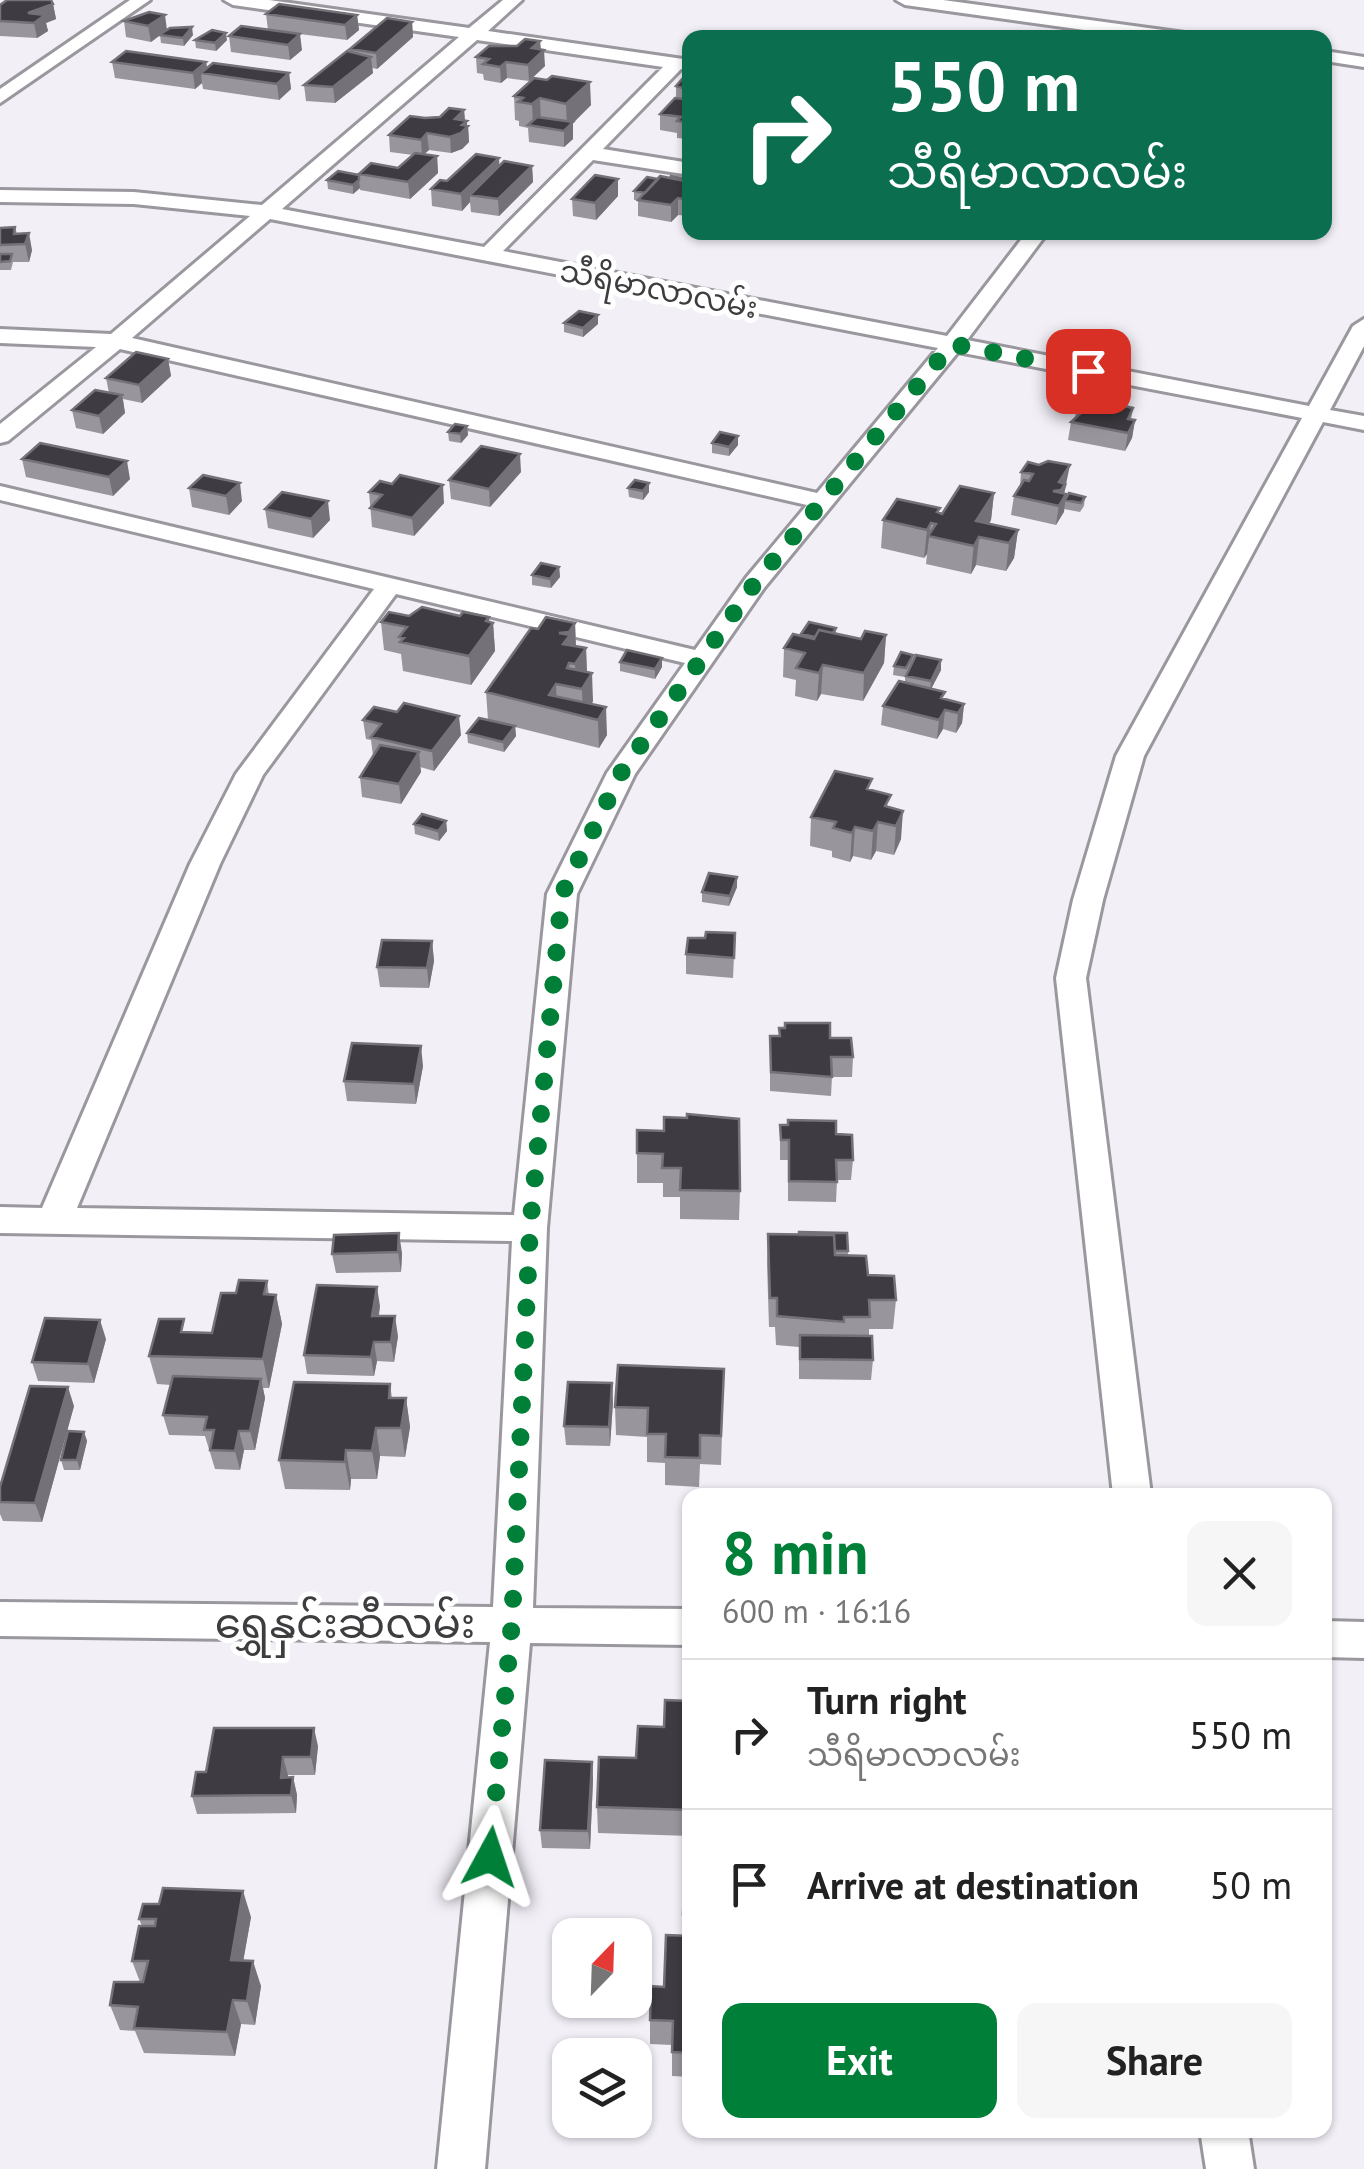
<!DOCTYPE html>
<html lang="en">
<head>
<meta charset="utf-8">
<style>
	body { margin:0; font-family:"PT Sans","Noto Sans Myanmar",sans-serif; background:#f6f6f6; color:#222; height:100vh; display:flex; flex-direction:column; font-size:38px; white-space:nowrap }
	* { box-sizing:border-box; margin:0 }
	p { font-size:32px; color:#767676 }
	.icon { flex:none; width:55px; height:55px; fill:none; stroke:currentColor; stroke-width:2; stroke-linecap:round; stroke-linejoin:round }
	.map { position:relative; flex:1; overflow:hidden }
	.side { position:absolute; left:682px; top:1488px; width:650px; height:650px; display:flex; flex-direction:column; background:#fff; border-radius:20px; box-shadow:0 2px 8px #0004 }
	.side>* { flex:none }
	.hud { position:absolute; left:682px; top:30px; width:650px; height:210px; border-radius:20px; box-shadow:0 2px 8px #0004; background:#0b6e4f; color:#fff; overflow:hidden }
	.needle { width:65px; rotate:23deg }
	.buttons { position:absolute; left:552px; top:1918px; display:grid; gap:20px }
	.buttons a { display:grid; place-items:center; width:100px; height:100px; border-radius:20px; background:#fff; box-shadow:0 2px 8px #0004; font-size:50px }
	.pin { position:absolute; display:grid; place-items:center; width:85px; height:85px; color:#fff; margin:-42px; border-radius:20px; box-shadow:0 5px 15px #0006 }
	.me { position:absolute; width:110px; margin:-55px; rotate:5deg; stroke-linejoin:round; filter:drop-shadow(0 0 8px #0008) }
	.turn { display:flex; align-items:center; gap:35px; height:210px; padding:0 40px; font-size:45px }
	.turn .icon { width:130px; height:130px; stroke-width:2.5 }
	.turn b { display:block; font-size:70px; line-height:85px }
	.round { display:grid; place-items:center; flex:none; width:105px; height:105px; border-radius:20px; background:#f6f6f6 }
	.head { display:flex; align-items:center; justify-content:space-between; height:170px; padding:0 40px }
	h1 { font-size:60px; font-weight:700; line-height:75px; color:#007f38 }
	.cta { display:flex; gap:20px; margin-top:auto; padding:20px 40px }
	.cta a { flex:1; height:115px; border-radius:20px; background:#007f38; color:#fff; font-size:40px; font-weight:700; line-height:115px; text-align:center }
	.cta a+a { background:#f6f6f6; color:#222 }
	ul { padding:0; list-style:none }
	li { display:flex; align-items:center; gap:30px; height:150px; padding:0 40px; border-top:2px solid #e0e0e0 }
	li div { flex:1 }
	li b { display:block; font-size:38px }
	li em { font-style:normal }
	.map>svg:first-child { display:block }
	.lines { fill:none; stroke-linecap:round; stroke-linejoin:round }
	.minor-casing { stroke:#9a979e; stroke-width:6 }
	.minor { fill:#fff; fill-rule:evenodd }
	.wall { fill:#98969c }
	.shaded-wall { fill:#747278 }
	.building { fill:#3e3c42; stroke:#747278; stroke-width:2.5 }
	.route { stroke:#007f38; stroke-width:18; stroke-dasharray:0 32.4 }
	.labels { text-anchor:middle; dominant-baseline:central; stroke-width:10; stroke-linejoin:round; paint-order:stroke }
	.far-street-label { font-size:30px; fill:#3d3c3f; stroke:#fff }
	.near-street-label { font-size:42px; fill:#3d3c3f; stroke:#fff }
</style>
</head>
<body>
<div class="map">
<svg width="1364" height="2169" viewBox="0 0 1364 2169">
	<rect width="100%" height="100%" fill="#f2eff7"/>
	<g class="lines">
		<g class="minor-casing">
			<path id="minor" d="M130 0H150L0 103V89Z
				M224 0H269L469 28 503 0H522L488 31 690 60V70L681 69 603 149 690 163V175L593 160 503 251 947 336 1027 232H1048L967 340 1309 406 1353 326 1364 319V346L1330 410 1364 416V430L1323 422 1144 756 1103 900 1086 978 1151 1495H1113L1056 978 1073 900 1116 756 1302 418 958 352 764 588 635 774 577 894 547 1228 533 1608 690 1609V1645L530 1643 485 2169H437L490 1642 0 1636V1602L493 1607 512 1241 0 1233V1207L42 1208 190 864 236 774 374 589 0 500V486L695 650 746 578 807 505 120 349 8 441 0 443V424L96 347 0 343V329L111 334 250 216 134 204 0 202V190L134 192 262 205 459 37 233 5ZM477 40 663 67 484 247 282 209ZM270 219 938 348 817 493 132 338ZM396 594 685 663 607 773 547 894 514 1215 77 1208 220 864 263 775Z
				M896 0H943L1185 33 1193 38H1142L905 5Z
				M1325 51 1364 57V67L1325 61Z
				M1325 1621 1364 1622V1658L1325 1657Z
				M1200 2130H1248L1254 2169H1206Z"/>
		</g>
		<use href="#minor" class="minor"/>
	</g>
	<path class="wall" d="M53 4 56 19 46 23 48 31 37 38 0 36V5Z
		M266 14 357 15 359 30 347 40 268 30Z
		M124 21 167 29 193 35 184 46 161 43 160 35 151 42 126 37Z
		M412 22 413 37 377 69 372 68 373 73 335 103 306 101 304 85 351 52 350 49Z
		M241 26 302 50 290 60 231 52 229 36Z
		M195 40H227L216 51 196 48Z
		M540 41 541 50 545 66 529 81 507 78 501 83 484 80 483 74 477 73 476 57Z
		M112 62H206L207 68 289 73 291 89 279 100 203 89 202 83 195 89 115 78Z
		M534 78 591 105 573 123V139L564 147 529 142 528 128 519 126V121L515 120 514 96Z
		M690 79V137L688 139 677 138V133L660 130V114L676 98V86Z
		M464 110 465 121 468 126 469 142 462 149 451 153 429 150 424 154 437 156 438 173 410 199 360 190V188L353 194 328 189 327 180 398 168 413 155 390 152 389 135 425 118 440 117Z
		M499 166H532L533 182 499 216 471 212 470 202 462 211 432 206 431 189 447 181Z
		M618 179V196L596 220 573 216 572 199Z
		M658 179 690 180 688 216 678 215 671 222 638 216V200H634V191Z
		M15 227 17 234 32 250 29 262H13L11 270H0V228Z
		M564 323 598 324 583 337 564 332Z
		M168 359 171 376 142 403 123 399 125 413 103 434 76 428 72 410 109 393 106 378Z
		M1133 408 1131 420H1135L1132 438 1125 451 1068 440 1071 422 1075 418 1076 412Z
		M467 426 468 435 461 443 449 441 448 432Z
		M738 436V445L729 456 712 453V443Z
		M22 459 130 479 113 496 26 477Z
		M521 472 490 507 451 499 449 480Z
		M1021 472 1067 484 1064 493 1066 494V499L1085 497 1084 506 1080 512 1064 509 1056 525 1011 515 1014 496 1020 487Z
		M203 475 242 501 229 515 192 507 189 488Z
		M649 483V492L643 500 629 497 628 488Z
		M369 492 444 503 414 536 372 527Z
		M994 493 991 520 989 524 1018 530 1014 558 1006 571 976 565 971 574 926 564 927 554 924 558 881 548 883 520 942 514Z
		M265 509 330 520 313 538 268 528Z
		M559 567 560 577 551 588 532 585V575Z
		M409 616H460L493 623 495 651 471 685 403 671 401 654 384 650 381 622Z
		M575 623 576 646 586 648 587 672 593 701 592 704 607 735 599 748 515 727 516 736 504 752 468 743 467 733 488 720 486 692 538 629Z
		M836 628V634L861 639 886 635 884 663 863 701 821 694 817 701 795 696 796 680 783 677 784 648 801 636V634Z
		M913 655 912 663 941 670 931 689 944 699 964 704 962 723 956 733 943 729 937 739 881 725 883 706 905 682V677L893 675 894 666Z
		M662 658V667L655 679 620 671V662Z
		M363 720 461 735 434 771 420 767 421 772 401 804 362 797 360 777 373 756 371 740 366 739Z
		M871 790 890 807 901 839 894 855 876 851 871 860 853 856 850 862 832 857V851L810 846 811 817Z
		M446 821 447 831 439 841 415 834 414 824Z
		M737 877V887L729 906 702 902V892Z
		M735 933 733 978 686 974V954L705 938Z
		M432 941 434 961 429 988 380 987 377 967Z
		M770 1036 830 1038 853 1057 852 1077H832L831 1096 770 1091Z
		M423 1066 416 1104 347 1101 344 1081Z
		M780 1125 836 1134 853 1160 851 1180H837L836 1202 788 1201V1160H780Z
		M637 1130 740 1191 739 1220 680 1219V1197H663V1183H637Z
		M768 1234 848 1251V1255L868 1275 896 1300 893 1329H869V1335L873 1360 871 1380 799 1379V1347L776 1345 775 1327H769L767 1264Z
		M334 1235 402 1253 401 1272 336 1273 332 1254Z
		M267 1281 269 1295H276L282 1324 269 1388H263L265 1398 255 1450H244L240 1470 215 1469 205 1436 169 1435 163 1415 171 1385 157 1384 149 1356 187 1332 212 1333 236 1293Z
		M380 1306 379 1316 398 1336 394 1362 377 1361 374 1376 307 1374 304 1355Z
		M106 1339 94 1383 38 1381 32 1362Z
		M724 1369 721 1465 700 1464 699 1487 665 1485V1463L647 1462V1437L616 1435 615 1407Z
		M390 1384 392 1398H406L410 1427 405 1457 380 1456 377 1479H351L350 1490 285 1489 279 1460Z
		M613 1402 610 1446 566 1445 564 1426Z
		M74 1406 42 1522 3 1521 0 1514V1487Z
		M84 1432 87 1441 80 1470H64L61 1460Z
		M690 1701V1836L598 1833 597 1807 636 1758Z
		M318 1746 315 1775H288L287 1777H293L297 1795 296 1813 197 1814 192 1796 206 1772Z
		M592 1762 593 1780 590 1849 542 1848 540 1830Z
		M690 1860V1931H683V1914Z
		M251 1917 243 1961 261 1986 255 2025 241 2024 235 2056 144 2053 135 2031 120 2030 110 2005 140 1982 132 1961 142 1926 139 1919Z
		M690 1936V2077L672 2076V2045L650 2044V2020L664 1987Z"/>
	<path class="shaded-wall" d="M53 4 56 19 46 23 48 31 37 38 34 23 28 13Z
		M165 15 167 30 151 42 148 26Z
		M357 15 359 30 347 40 345 25Z
		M412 22 413 37 377 69 376 53Z
		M192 27 193 35 184 46 183 38Z
		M226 33 227 40 216 51 215 43Z
		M300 34 302 50 290 60 288 45Z
		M540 41 541 54 544 50 545 66 529 81 528 65 532 48Z
		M371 57 373 73 335 103 333 87Z
		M206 62 208 74 201 73 202 83 195 89 193 73Z
		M506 62 507 78 501 83 500 67Z
		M289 73 291 89 279 100 277 84Z
		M590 82 591 105 573 123V139L564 147V131L567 128 566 104Z
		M540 98 541 122 533 126 532 104Z
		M464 110 465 122 467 121V127L468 126 469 142 462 149 451 153 450 137 455 119Z
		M427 133 429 150 422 156 421 140Z
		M437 156 438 173 410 199 408 182Z
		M499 158 500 174 470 195V202L462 211 461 194Z
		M532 166 533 182 499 216 498 199Z
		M618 179V196L596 220 595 203Z
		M359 180 360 188 353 194V185Z
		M690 197V214L688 216V200Z
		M678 198V215L671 222V205Z
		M29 233 32 250 29 262 25 244Z
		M598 315V324L583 337V328Z
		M168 359 171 376 142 403 139 385Z
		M122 395 125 413 103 434 99 416Z
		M1135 420 1132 438 1125 451 1128 433Z
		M467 426 468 435 461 443 460 434Z
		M738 436V445L729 456V447Z
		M520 454 521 472 490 507 489 489Z
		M127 461 130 479 113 496 109 477Z
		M1070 465 1063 499 1066 494 1064 512 1056 525 1061 490 1059 482Z
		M240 483 242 501 229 515 226 496Z
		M649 483V492L643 500V491Z
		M443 485 444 503 414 536 412 518Z
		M994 493 991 520 979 540 976 565 971 574 976 521Z
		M328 501 330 520 313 538 311 519Z
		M931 523 927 554 924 558 927 530Z
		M1018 530 1014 558 1006 571 1009 543Z
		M559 567 560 577 551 588 550 579Z
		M489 617 490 628 493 623 495 651 471 685 469 656Z
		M575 623 576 651 569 665 570 687 563 644Z
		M886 635 884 663 863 701 864 673Z
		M586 648 587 676 576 688 575 664Z
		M662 658V667L655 679V669Z
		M941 660V670L930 691 931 681Z
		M823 665 821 694 817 701 819 673Z
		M592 673 593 701 583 718 582 689Z
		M556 684 557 709 549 695Z
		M964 704 962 723 956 733 958 713Z
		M606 707 607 735 599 748 598 720Z
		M945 710 943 729 937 739 939 720Z
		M459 716 461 735 434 771 432 751Z
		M515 726 516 736 504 752 503 742Z
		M419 752 421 772 401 804 399 784Z
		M903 811 901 839 894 855 896 826Z
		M446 821 447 831 439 841 438 831Z
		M878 822 876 851 871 860 873 831Z
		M855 827 853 856 850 862 852 833Z
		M737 877V887L729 906 730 896Z
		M432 941 434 961 429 988 427 968Z
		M421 1046 423 1066 416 1104 414 1084Z
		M399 1233 402 1253 401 1272 398 1252Z
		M377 1287 380 1306 375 1335 372 1316Z
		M276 1295 282 1324 269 1388 263 1359Z
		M395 1316 398 1336 394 1362 391 1342Z
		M100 1320 106 1339 94 1383 88 1364Z
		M374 1342 377 1361 374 1376 371 1357Z
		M261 1379 265 1398 255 1450 250 1431Z
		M612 1383 613 1402 610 1446 609 1427Z
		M68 1387 74 1406 42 1522 35 1503Z
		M406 1398 410 1427 405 1457 401 1428Z
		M376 1428 380 1456 377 1479 372 1451Z
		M239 1431 244 1450 240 1470 235 1451Z
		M84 1432 87 1441 80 1470 77 1460Z
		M346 1450 351 1479 350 1490 345 1462Z
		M314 1728 318 1746 315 1775 311 1757Z
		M283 1757 288 1775 285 1796 281 1778Z
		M592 1762 593 1780 590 1849 588 1831Z
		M293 1777 297 1795 296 1813 291 1795Z
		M243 1891 251 1917 239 1985 231 1960Z
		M253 1961 261 1986 255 2025 247 2001Z
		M233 2000 241 2024 235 2056 227 2032Z"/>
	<path class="building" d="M7 0H51L53 4 28 13 45 15 34 23 0 21V5Z
		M279 4 357 15 345 25 266 14Z
		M149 12 165 15 148 26 124 21Z
		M387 18 412 22 376 53 350 49Z
		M241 26 300 34 288 45 229 36Z
		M192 27 183 38 159 35 170 28Z
		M212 30 226 33 215 43 195 40Z
		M525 39 540 41 532 48 544 50 528 65 506 62 500 67 483 64 489 59 476 57 489 46H517Z
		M126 51 206 62 193 73 112 62Z
		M347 51 371 57 333 87 304 85Z
		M213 63 289 73 277 84 201 73Z
		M552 76 590 82 566 104 540 98 532 104 518 102 523 98 514 96 534 78 547 80Z
		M683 78 690 79V90L676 86Z
		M675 98 690 100V121L688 123 677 121 681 117 660 114Z
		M449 108 464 110 455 119 467 121 462 125 468 126 461 133 450 137 427 133 421 140 389 135 410 116 425 118 440 117Z
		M537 117 573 122 564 131 528 125Z
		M415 153 437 156 408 182 359 174 371 163 398 168Z
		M476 154 499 158 461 194 431 189 440 180 447 181Z
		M504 161 532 166 498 199 470 195Z
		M338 171 359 175V180L353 185 327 180Z
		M595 175 618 179 595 203 572 199Z
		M660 176 690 182V197L688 200 678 198 671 205 638 200Z
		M671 176 690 180V182L670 178Z
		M647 177 658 179 645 193 634 191Z
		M15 227 14 234 29 233 25 244 0 245V228Z
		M0 254H12L10 261 0 262Z
		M579 311 598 315 583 328 564 323Z
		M136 352 168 359 139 385 106 378Z
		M95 390 122 395 99 416 72 410Z
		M1090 399 1133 408 1128 419 1135 420 1128 433 1071 422 1081 413 1076 412 1081 403 1087 404Z
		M455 424 467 426 460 434 448 432Z
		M720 432 738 436 729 447 712 443Z
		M40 443 127 461 109 477 22 459Z
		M481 446 520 454 489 489 449 480Z
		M1048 461 1070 465 1059 482 1065 484 1061 490 1053 491 1066 494 1059 506 1014 496 1024 480 1029 481 1033 474 1021 472 1028 462 1039 465Z
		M203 475 240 483 226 496 189 488Z
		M400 475 443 485 412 518 370 508 382 495 369 492 380 481 392 484Z
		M635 480 649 483 643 491 628 488Z
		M960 486 994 493 976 521 1018 530 1009 543 979 537 974 546 928 536 936 524 931 523 927 530 883 520 897 499 940 508 937 512 942 514Z
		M282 492 328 501 311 519 265 509Z
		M1069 493 1085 497 1081 503 1065 500Z
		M541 563 559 567 550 579 532 575Z
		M422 607 460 616 463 612 489 617 486 621 493 623 469 656 400 642 404 638 399 637 407 627 381 622 389 612 409 616Z
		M546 617 575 623 569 632 559 633 570 635 563 644 586 648 575 664 569 663 567 668 592 673 582 689 556 684 549 695 606 707 598 720 486 692 531 628 538 629Z
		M809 622 836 628 833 633 819 630 815 637 801 634Z
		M819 630 861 639 865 631 886 635 864 673 823 665 819 673 796 668 805 653 784 648 793 634 814 639Z
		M627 650 662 658 655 669 620 662Z
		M901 652 913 655 906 668 894 666Z
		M916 655 941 660 931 681 906 676Z
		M899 681 945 692 941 698 964 704 958 713 945 710 939 720 883 706Z
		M404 703 459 716 432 751 371 737 381 724 363 720 374 707 397 712Z
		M479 718 515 726 503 742 467 733Z
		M380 745 419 752 399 784 360 777Z
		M835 771 872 779 867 789 891 795 885 806 903 811 896 826 878 822 873 831 855 827 852 833 833 828 836 822 811 817Z
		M422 814 446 821 438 831 414 824Z
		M709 873 737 877 730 896 702 892Z
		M706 932 735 933 734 958 686 954 688 938H705Z
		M382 940 432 941 427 968 377 967Z
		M785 1023H830V1038H851L853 1057H831L832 1077 771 1072 770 1036H780L779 1028H785Z
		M352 1043 421 1046 414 1084 344 1081Z
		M687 1114 739 1119 740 1191 680 1190 681 1168H662L663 1154 637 1153V1130L664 1131V1117L687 1118Z
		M788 1120 836 1121V1134L852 1135 853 1160H836L837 1182 789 1181V1140H781L780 1125H788Z
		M799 1232 847 1233 848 1251H835L834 1235H799Z
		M399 1233 398 1252 332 1254 334 1235Z
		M768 1234 834 1235 835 1255 866 1256 868 1275 894 1276 896 1300H869L870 1317H844V1322L777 1316V1298H770Z
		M239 1280 267 1281 264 1294 276 1295 263 1359 149 1356 159 1319H184L181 1332 212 1333 221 1293H236Z
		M317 1285 377 1287 372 1316H395L391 1342H374L371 1357 304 1355Z
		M45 1318 100 1320 88 1364 32 1362Z
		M800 1335 872 1336 873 1360 800 1359Z
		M618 1365 724 1369 721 1436 700 1435V1458L665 1457 666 1434H647L648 1408 615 1407Z
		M173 1376 261 1379 250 1431H239L235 1451 210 1450 214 1430H204L207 1417 163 1415Z
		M294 1382 390 1384 389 1398H406L401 1428H376L372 1451 346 1450 345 1462 279 1460Z
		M568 1382 612 1383 609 1427 564 1426Z
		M30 1386 68 1387 35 1503 0 1502V1487Z
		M68 1431 84 1432 77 1460H61Z
		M785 1490H799V1495H785Z
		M665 1700 690 1701V1810L597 1807 599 1757 636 1758 638 1726 664 1727Z
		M214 1728H314L311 1757H283L281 1778 293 1777 291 1795 192 1796 196 1772H206Z
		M545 1760 592 1762 588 1831 540 1830Z
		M685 1860H690V1914H683Z
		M163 1888 243 1891 231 1960 253 1961 247 2001 233 2000 227 2032 134 2028 138 2007 110 2005 114 1982H143L148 1961H132L139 1926H155L156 1919H139L143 1904H159Z
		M666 1935 690 1936V2053L672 2052 673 2021 650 2020 651 1986 664 1987Z"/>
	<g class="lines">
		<path class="route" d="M490 1857 512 1622 530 1228 562 894 621 773 755 583 952 344 1088 371"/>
	</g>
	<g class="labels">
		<g class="far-street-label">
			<text transform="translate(659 288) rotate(11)">သီရိမာလာလမ်း</text>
		</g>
		<g class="near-street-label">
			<text x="345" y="1622">ရွှေနှင်းဆီလမ်း</text>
		</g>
	</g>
</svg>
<div class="buttons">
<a><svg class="needle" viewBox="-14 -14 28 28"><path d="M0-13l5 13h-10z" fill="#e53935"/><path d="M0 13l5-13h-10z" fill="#767676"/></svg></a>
<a><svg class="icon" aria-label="layers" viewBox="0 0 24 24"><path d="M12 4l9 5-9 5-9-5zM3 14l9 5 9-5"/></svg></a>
</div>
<div class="pin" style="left:1088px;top:371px;background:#d93025"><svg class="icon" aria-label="arrive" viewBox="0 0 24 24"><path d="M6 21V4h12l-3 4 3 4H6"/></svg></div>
<svg class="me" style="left:490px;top:1857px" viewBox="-20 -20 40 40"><path d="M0-17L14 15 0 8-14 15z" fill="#007f38" stroke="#fff" stroke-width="4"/></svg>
<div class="hud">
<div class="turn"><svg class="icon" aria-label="right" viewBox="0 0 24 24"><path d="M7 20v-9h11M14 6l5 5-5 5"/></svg><div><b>550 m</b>သီရိမာလာလမ်း</div></div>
</div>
<section class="side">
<div class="head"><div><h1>8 min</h1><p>600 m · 16:16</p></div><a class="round"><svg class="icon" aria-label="close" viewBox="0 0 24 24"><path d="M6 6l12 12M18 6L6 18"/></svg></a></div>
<ul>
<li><svg class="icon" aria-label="right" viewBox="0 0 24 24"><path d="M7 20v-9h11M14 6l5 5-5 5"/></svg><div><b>Turn right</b><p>သီရိမာလာလမ်း</p></div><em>550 m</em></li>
<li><svg class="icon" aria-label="arrive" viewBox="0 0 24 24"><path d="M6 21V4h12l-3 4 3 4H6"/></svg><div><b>Arrive at destination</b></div><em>50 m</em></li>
</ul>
<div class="cta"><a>Exit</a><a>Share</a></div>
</section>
</div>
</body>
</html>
